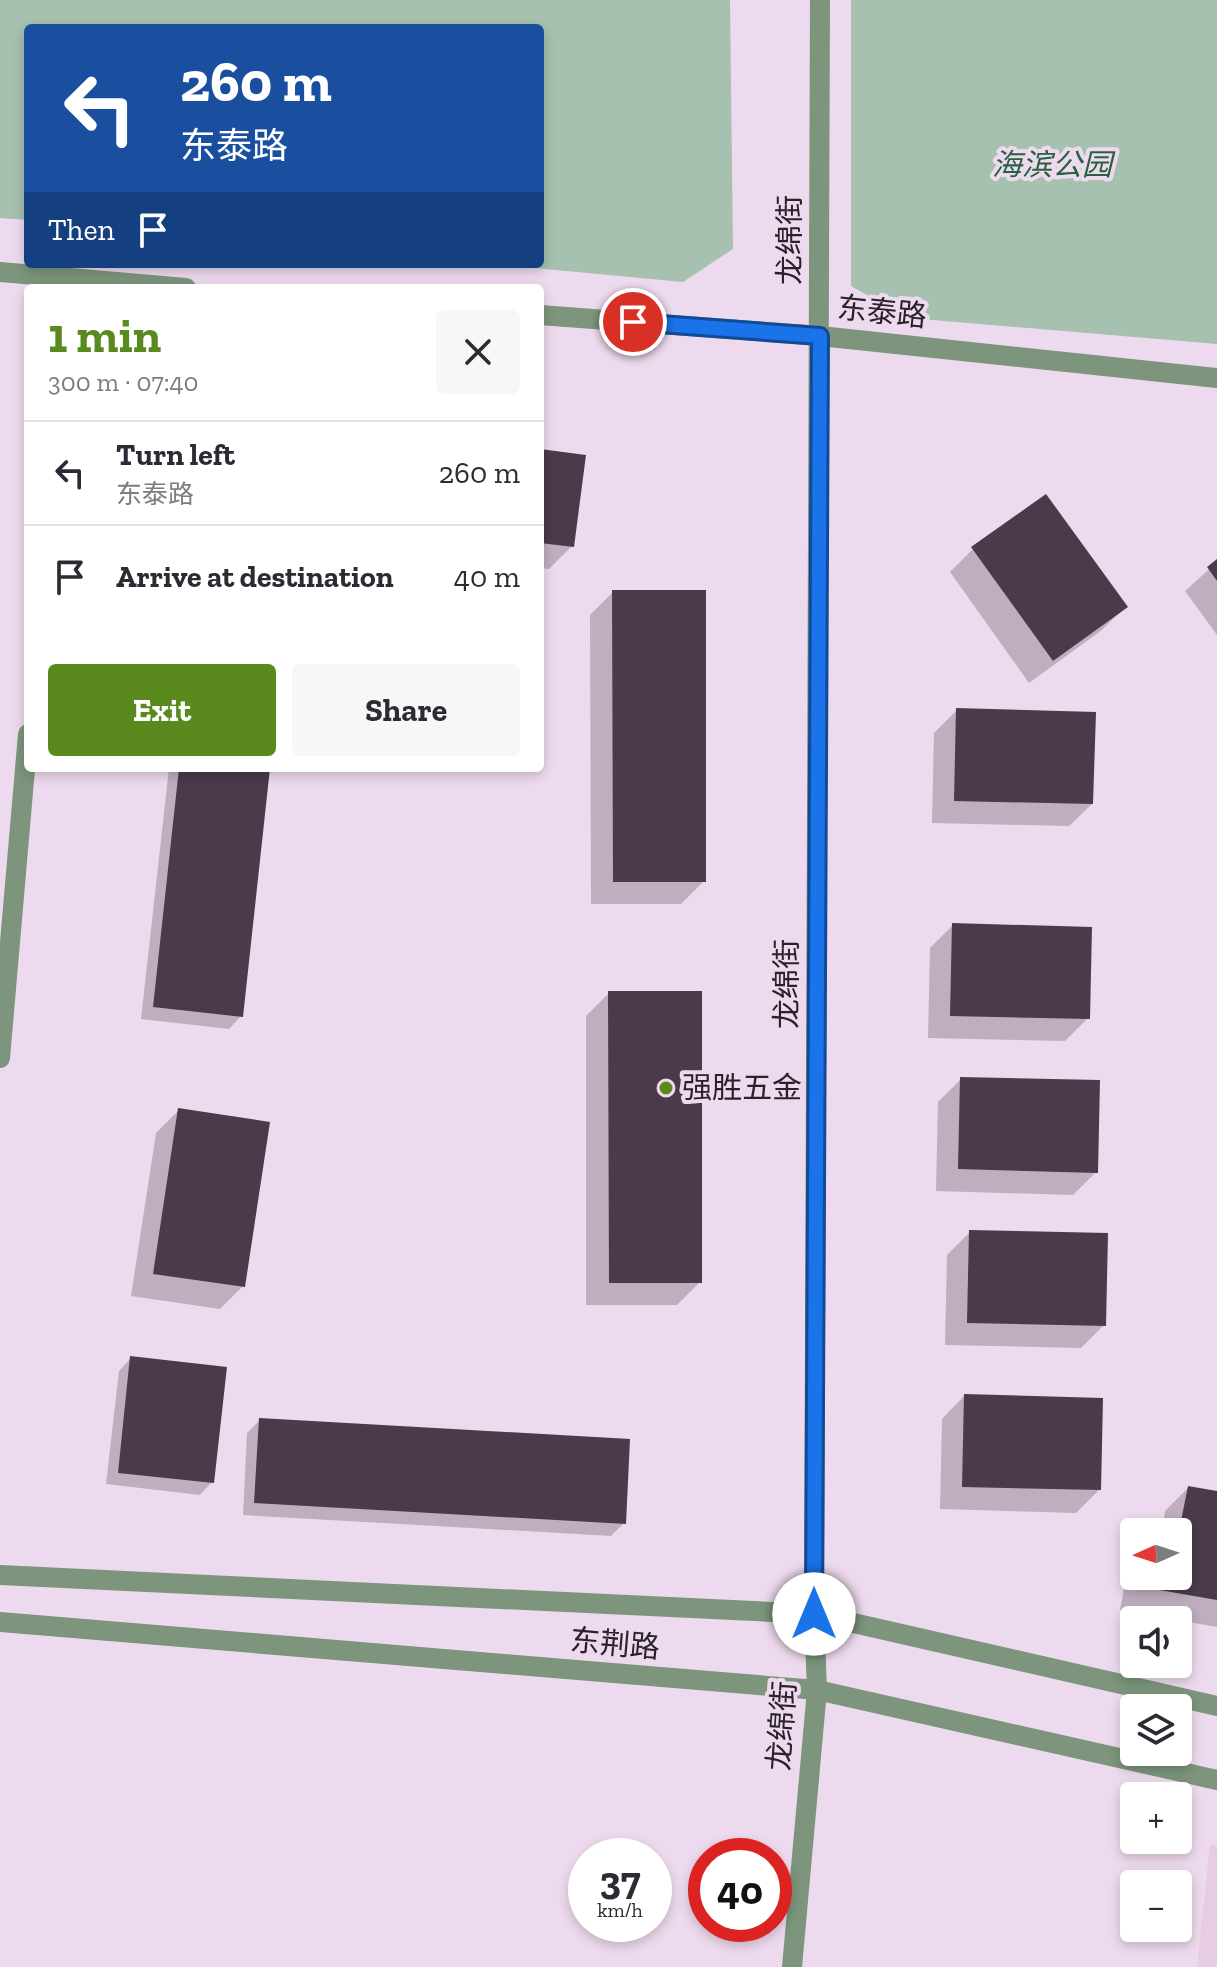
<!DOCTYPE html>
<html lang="en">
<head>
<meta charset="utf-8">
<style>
	body { margin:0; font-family:"Zilla Slab","Noto Sans SC",serif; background:#f7f7f7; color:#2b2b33; height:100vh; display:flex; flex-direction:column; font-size:30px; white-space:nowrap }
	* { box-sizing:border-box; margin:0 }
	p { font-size:26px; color:#7c7c81 }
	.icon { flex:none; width:44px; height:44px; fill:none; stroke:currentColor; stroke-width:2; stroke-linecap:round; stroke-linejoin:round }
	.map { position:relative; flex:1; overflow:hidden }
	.drawer { position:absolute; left:24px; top:284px; width:520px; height:488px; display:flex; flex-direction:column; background:#fff; border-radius:8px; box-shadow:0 4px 12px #0003 }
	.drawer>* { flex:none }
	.guide { position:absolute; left:24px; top:24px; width:520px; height:244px; border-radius:8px; box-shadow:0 4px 12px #0003; background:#1a4fa0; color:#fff; overflow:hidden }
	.needle { width:52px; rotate:267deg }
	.buttons { position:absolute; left:1120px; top:1518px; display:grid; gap:16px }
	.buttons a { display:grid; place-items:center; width:72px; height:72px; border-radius:8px; background:#fff; box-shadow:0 4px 12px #0003; font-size:40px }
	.speed { position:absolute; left:568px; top:1838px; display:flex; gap:16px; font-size:40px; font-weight:700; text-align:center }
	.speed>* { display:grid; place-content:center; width:104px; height:104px; border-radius:50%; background:#fff; box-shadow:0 4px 12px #0003; line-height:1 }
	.speed small { font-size:20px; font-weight:400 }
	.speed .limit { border:12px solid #d22; background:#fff; color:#111 }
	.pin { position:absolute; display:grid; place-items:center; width:68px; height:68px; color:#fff; margin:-34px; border:4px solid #fff; border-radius:50%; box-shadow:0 2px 8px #0007 }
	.me { position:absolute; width:88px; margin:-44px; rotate:0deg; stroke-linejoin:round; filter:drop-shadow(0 0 6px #0008) }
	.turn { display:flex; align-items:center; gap:28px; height:168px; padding:0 24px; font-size:36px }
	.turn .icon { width:104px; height:104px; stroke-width:2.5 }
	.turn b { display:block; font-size:56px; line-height:68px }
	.then { display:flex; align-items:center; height:76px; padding:0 24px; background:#0003; gap:16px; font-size:30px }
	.round { display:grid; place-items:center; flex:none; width:84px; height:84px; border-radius:8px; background:#f7f7f7 }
	.summary { display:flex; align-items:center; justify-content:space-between; height:136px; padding:0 24px }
	h1 { font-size:48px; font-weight:800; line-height:60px; color:#5a8a1e }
	.button { display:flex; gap:16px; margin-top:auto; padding:16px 24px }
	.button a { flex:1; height:92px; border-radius:8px; background:#5a8a1e; color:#fff; font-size:32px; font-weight:800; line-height:92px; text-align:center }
	.button a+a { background:#f7f7f7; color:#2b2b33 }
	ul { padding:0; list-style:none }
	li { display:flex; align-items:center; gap:24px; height:104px; padding:0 24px; border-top:2px solid #e1e1e2 }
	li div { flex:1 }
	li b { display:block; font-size:30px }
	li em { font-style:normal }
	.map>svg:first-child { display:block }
	.built { fill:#e6cce5 }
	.green { fill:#a6c1b0 }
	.shadow { fill:#0003 }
	.building { fill:#4a3a4a }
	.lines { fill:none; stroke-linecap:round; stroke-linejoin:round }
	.tertiary { stroke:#7c957c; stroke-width:20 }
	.route-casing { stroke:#114b97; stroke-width:20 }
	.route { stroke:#1a73e8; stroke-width:14 }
	.poi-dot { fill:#5a8a1e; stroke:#eedaee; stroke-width:3 }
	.labels { text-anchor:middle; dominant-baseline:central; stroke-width:8; stroke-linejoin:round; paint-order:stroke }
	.park-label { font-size:30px; font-style:italic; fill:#2a6042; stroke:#eedaee }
	.street-label { font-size:30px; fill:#2a2229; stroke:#eedaee }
	.poi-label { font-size:30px; fill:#2a2229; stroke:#eedaee; text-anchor:start }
</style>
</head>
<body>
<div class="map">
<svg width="1217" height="1967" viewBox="0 0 1217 1967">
	<rect width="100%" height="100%" fill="#eedaee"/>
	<path class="built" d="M1210 1845 1217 1846V1967H1197Z"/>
	<path class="green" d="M0 0H730L733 249 683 282 492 264H540V28H28V220L0 218Z
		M851 0H1217V344L908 318 851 286Z"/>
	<path class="shadow" d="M540 451 572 546 549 569 540 568Z
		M973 549 1125 607 1102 630 1029 683 950 572Z
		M1217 562V635L1185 591Z
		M613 592 704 881 681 904H591L590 615Z
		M957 710 1092 804 1069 826 932 823 934 733Z
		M169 768H268L241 1016 229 1029 141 1019Z
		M953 925 1088 1018 1065 1041 928 1038 930 948Z
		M609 993 700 1282 677 1305H586V1016Z
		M961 1079 1096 1172 1073 1195 936 1191 938 1102Z
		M179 1110 243 1286 220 1309 131 1296 156 1133Z
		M970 1232 1104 1325 1081 1348 945 1345 947 1255Z
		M131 1358 212 1482 200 1495 106 1484 119 1371Z
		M964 1396 1099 1490 1076 1513 940 1509 942 1419Z
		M260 1420 624 1523 611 1536 243 1515 247 1433Z
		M1188 1488 1217 1493V1627L1120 1610 1130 1556 1134 1552V1576H1178V1532H1162L1165 1511Z"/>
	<path class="building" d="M540 449 586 455 574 547 540 543Z
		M1046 494 1128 607 1053 661 971 547Z
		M1217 559V581L1207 567Z
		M612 590H706V882H613Z
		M956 708 1096 712 1093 804 954 801Z
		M179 768H270L243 1017 153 1007Z
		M952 923 1092 927 1090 1019 950 1016Z
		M608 991H702V1283H609Z
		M960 1077 1100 1080 1098 1173 958 1169Z
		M178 1108 270 1122 245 1287 153 1274Z
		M969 1230 1108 1233 1106 1326 967 1323Z
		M130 1356 227 1367 214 1483 118 1473Z
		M964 1394 1103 1398 1101 1490 962 1487Z
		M259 1418 630 1439 626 1524 254 1503Z
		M1188 1486 1217 1491V1600L1142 1587 1144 1576H1178V1536Z"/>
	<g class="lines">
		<path class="tertiary" d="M0 272 186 288
			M540 315 820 336 1217 378
			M0 1058 28 734
			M0 1575 814 1614 1217 1706
			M0 1622 817 1690 1217 1780
			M792 1967 817 1690 814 1614 820 0"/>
	</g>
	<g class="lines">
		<g class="route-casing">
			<path id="route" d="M633 322 820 336 814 1614"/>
		</g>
		<use href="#route" class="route"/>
	</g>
	<circle class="poi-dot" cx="666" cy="1088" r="8"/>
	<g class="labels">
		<g class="park-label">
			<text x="1052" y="165">海滨公园</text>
		</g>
		<g class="street-label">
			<text transform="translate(790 240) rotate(-90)">龙绵街</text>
			<text transform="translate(882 312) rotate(6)">东泰路</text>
			<text transform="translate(787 984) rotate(-90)">龙绵街</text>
			<text transform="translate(615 1644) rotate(5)">东荆路</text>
			<text transform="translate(782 1726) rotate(-86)">龙绵街</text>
		</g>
		<g class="poi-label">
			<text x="682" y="1088">强胜五金</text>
		</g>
	</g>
</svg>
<div class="buttons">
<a><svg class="needle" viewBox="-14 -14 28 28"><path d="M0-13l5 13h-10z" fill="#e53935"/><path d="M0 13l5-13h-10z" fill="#7c7c81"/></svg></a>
<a><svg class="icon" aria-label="sound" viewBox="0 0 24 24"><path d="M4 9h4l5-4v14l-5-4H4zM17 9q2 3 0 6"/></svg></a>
<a><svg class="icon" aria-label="layers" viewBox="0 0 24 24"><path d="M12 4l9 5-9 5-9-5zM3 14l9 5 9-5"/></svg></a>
<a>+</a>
<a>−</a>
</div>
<div class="speed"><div>37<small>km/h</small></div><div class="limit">40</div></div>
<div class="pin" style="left:633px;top:322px;background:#d93025"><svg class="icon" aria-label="arrive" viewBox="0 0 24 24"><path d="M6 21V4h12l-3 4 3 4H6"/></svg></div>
<svg class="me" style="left:814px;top:1614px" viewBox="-20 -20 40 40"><circle r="19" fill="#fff"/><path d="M0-13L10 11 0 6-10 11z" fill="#1a73e8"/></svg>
<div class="guide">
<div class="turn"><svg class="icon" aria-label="left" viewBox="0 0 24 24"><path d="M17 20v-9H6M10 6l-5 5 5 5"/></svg><div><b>260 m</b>东泰路</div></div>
<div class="then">Then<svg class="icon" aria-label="arrive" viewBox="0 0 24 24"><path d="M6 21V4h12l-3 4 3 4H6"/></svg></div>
</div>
<section class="drawer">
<div class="summary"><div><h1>1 min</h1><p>300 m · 07:40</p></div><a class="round"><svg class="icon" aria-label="close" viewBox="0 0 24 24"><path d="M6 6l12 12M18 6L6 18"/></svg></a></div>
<ul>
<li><svg class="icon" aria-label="left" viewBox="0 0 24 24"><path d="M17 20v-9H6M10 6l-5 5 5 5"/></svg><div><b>Turn left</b><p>东泰路</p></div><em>260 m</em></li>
<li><svg class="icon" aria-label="arrive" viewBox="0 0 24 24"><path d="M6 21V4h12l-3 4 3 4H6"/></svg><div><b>Arrive at destination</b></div><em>40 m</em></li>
</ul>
<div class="button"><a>Exit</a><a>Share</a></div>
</section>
</div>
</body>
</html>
